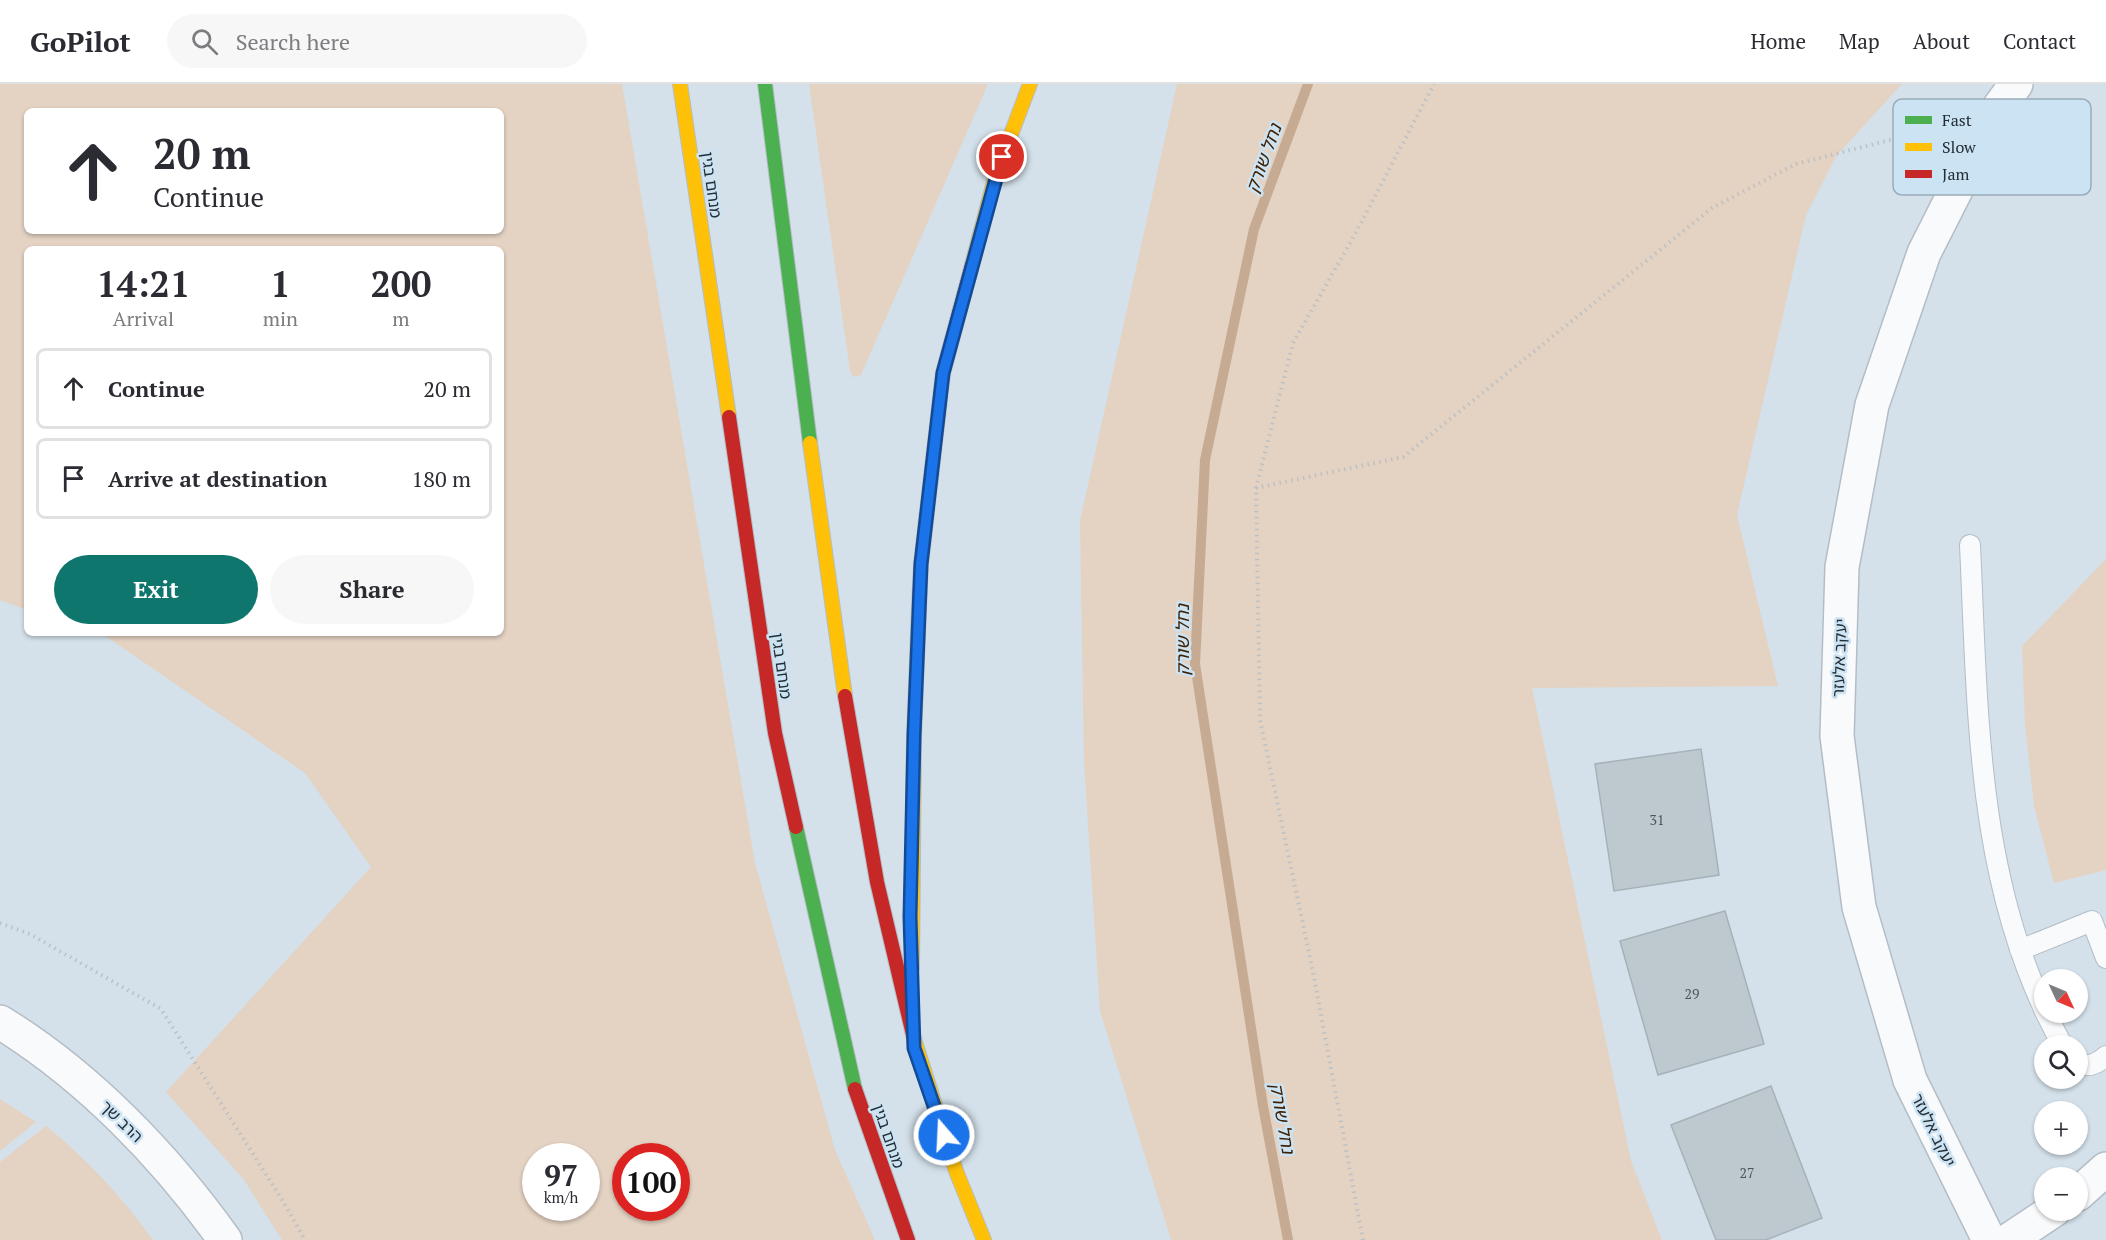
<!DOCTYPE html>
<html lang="en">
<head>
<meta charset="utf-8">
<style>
	body { margin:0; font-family:"PT Serif","Noto Sans Hebrew",serif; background:#f7f7f7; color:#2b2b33; height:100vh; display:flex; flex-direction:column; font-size:22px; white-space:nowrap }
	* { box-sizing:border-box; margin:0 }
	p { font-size:20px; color:#7c7c81 }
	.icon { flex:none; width:33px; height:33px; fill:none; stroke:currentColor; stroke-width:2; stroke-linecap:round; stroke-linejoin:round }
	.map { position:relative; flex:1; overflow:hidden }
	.panel { position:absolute; left:24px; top:162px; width:480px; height:390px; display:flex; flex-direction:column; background:#fff; border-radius:9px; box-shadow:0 2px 4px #0004 }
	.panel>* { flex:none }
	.hud { position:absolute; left:24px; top:24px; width:480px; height:126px; border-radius:9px; box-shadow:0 2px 4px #0004; background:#fff; color:#2b2b33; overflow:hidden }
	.needle { width:39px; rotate:134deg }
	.fabs { position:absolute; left:2034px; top:885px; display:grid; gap:12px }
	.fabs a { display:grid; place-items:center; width:54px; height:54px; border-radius:50%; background:#fff; box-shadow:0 2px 4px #0004; font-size:30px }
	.speed { position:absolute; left:522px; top:1059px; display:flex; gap:12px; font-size:30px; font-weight:700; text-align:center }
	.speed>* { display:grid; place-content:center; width:78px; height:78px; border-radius:50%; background:#fff; box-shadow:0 2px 4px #0004; line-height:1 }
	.speed small { font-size:15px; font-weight:400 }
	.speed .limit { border:9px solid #d22; background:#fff; color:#111 }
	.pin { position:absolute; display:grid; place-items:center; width:51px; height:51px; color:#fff; margin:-26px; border:3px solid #fff; border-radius:50%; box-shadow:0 2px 6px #0007 }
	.me { position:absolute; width:66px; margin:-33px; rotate:341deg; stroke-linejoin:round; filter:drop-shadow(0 0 4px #0008) }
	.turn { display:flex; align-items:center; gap:21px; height:126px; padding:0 30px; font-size:27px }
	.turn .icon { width:78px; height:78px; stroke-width:2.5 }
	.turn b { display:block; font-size:42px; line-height:51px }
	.eta { display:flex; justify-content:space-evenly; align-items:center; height:102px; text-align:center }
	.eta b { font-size:36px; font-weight:700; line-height:42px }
	.cta { display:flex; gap:12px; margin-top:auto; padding:12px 30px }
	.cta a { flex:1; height:69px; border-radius:36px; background:#0f766e; color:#fff; font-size:24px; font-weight:700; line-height:69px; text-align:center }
	.cta a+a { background:#f7f7f7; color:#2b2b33 }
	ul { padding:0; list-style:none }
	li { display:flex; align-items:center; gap:18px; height:81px; margin:0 12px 9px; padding:0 18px; border:3px solid #e1e1e2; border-radius:9px }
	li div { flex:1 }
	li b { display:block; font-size:22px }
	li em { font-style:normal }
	header { display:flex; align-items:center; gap:36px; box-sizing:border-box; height:84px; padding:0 30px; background:#fff; border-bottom:2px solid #e1e1e2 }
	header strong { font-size:28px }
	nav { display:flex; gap:33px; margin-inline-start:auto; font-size:21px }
	.search { width:420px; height:54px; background:#f7f7f7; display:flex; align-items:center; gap:15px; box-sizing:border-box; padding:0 21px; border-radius:33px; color:#7c7c81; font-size:22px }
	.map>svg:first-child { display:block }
	.green { fill:#e4d2c2; fill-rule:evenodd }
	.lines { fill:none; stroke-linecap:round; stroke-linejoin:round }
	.stream { stroke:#c7aa92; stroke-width:10 }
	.building { fill:#bdc8cf; stroke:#a7b1b8; stroke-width:1.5 }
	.lane-casing { stroke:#b4bdc5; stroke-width:22 }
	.street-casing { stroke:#b4bdc5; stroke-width:36 }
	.fast-casing { stroke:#b4bdc5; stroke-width:16 }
	.slow-casing { stroke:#b4bdc5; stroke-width:16 }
	.jam-casing { stroke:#b4bdc5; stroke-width:16 }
	.path { stroke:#bdc1c4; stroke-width:4; stroke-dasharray:1.5 4.5; stroke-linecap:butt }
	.lane { stroke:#f9fafc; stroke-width:20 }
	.street { stroke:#f9fafc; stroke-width:33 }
	.fast { stroke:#4caf50; stroke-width:14 }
	.slow { stroke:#ffc107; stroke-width:14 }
	.jam { stroke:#c62828; stroke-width:14 }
	.route-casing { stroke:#114b97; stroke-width:15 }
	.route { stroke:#1a73e8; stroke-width:10 }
	.labels { text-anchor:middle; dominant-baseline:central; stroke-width:5; stroke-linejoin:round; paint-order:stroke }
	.number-label { font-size:14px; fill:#4d565c }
	.street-label { font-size:16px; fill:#242d33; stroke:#cbe3f3 }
	.water-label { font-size:18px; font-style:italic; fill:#412102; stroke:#cbe3f3 }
	.key { fill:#cbe3f3; stroke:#99acb9; stroke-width:1.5 }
	.key-label { font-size:16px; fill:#242d33 }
</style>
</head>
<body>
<header>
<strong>GoPilot</strong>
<div class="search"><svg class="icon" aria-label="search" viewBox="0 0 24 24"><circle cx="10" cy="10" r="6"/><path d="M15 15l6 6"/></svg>Search here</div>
<nav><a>Home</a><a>Map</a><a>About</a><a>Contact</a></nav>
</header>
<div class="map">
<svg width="2106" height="1156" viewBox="0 0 2106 1156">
	<rect width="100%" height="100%" fill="#d4e1ea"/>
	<path class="green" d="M0 0H622L755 779 835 1066 875 1156H282L244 1096 166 1008 371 783 305 689 107 553 96 549H501V165H27V526L0 516ZM27 27H501V147H27ZM586 1072V1124H536V1072ZM626 1072H676V1124H626Z
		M809 0H988L861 291 853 293 850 287Z
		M1177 0H1902L1837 71 1806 131 1737 431 1778 602 1532 604 1631 1077 1662 1156H1171L1100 927 1084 678 1080 437Z
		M2106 475V786L2054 799 2034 722 2025 641 2022 562Z
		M0 1015 36 1038 0 1067Z
		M46 1042C87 1075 122 1113 153 1156H0V1078Z"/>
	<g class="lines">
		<path class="stream" d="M1288 1156 1263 1022 1195 580 1205 376 1254 145 1308 0"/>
	</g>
	<path class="building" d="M1701 665 1719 791 1614 807 1595 680Z
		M1725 827 1764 960 1658 991 1620 857Z
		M1771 1002 1822 1134 1766 1156H1716L1671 1041Z"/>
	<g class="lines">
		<g class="lane-casing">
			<path id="lane" d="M1970 461C1978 631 1976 809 2063 962
				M2020 866 2092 837 2106 874
				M2078 978C2088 985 2098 979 2106 972"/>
		</g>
		<g class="street-casing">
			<path id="street" d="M0 938C88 992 165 1072 225 1156
				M2078 1110 2106 1085
				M1989 1156 1910 996 1859 823 1837 652 1842 483 1872 321 1924 169 1995 29 2016 0
				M2009 1156 2054 1126"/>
		</g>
		<g class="fast-casing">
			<path id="fast" d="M765 0 810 359
				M796 743 855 1005"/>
		</g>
		<g class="slow-casing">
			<path id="slow" d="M680 0 729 333
				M972 181 996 90 1030 0
				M810 359 845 612
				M912 884 914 652 919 523
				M914 955 956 1087 984 1156"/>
		</g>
		<g class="jam-casing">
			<path id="jam" d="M729 333 775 649 796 743
				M919 523 921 480 943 289 972 181
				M845 612 877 798 914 955
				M855 1005 908 1156"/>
		</g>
		<path class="path" d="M1256 404 1403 373 1712 124 1796 80 1953 40
			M0 839 30 850 161 925 281 1114 305 1156
			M1363 1156 1313 888 1260 636 1256 404 1293 259 1354 152 1434 0"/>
		<use href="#lane" class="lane"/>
		<use href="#street" class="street"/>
		<use href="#fast" class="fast"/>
		<use href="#slow" class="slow"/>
		<use href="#jam" class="jam"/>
	</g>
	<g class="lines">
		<g class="route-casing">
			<path id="route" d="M944 1051 914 964 910 833 914 652 921 480 943 289 1002 73"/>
		</g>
		<use href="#route" class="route"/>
	</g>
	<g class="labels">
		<g class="number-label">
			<text x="1657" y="735">31</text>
			<text x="1692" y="909">29</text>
			<text x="1747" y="1088">27</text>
		</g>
		<g class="street-label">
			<text transform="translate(712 101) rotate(82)">מנחם בגין</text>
			<text transform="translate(1839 574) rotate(-88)">יעקב אלעזר</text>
			<text transform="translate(782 582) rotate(82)">מנחם בגין</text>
			<text transform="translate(122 1037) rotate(44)">הרב שך</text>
			<text transform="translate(1934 1046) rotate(64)">יעקב אלעזר</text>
			<text transform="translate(889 1052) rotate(71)">מנחם בגין</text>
		</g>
		<g class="water-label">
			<text transform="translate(1263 74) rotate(-70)">נחל שורק</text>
			<text transform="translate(1182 556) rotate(-90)">נחל שורק</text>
			<text transform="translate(1283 1034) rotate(80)">נחל שורק</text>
		</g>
	</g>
	<rect x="1893" y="15" width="198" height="96" rx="9" class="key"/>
	<rect x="1905" y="32" width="27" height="8" fill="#4caf50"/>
	<rect x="1905" y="59" width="27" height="8" fill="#ffc107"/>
	<rect x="1905" y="86" width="27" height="8" fill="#c62828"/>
	<g class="key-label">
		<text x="1942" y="42">Fast</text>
		<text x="1942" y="69">Slow</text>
		<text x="1942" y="96">Jam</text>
	</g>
</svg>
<div class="fabs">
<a><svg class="needle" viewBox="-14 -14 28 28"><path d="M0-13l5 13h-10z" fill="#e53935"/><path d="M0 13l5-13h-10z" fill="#7c7c81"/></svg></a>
<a><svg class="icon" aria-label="search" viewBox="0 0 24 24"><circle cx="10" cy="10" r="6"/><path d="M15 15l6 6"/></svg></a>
<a>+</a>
<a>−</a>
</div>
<div class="speed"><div>97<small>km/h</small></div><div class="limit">100</div></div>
<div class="pin" style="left:1002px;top:73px;background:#d93025"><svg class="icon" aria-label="arrive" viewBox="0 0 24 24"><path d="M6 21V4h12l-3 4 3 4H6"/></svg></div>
<svg class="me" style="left:944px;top:1051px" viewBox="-20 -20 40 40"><circle r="17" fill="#1a73e8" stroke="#fff" stroke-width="3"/><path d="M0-11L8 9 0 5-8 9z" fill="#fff"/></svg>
<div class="hud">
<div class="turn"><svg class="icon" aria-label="ahead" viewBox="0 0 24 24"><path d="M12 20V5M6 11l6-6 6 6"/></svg><div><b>20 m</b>Continue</div></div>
</div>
<section class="panel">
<div class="eta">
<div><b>14:21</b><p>Arrival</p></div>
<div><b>1</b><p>min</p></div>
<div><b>200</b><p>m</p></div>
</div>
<ul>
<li><svg class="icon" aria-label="ahead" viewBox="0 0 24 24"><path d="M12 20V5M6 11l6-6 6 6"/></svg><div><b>Continue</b></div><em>20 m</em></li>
<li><svg class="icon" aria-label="arrive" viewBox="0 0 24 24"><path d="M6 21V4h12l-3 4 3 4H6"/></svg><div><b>Arrive at destination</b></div><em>180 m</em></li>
</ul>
<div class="cta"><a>Exit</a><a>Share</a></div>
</section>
</div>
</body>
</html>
